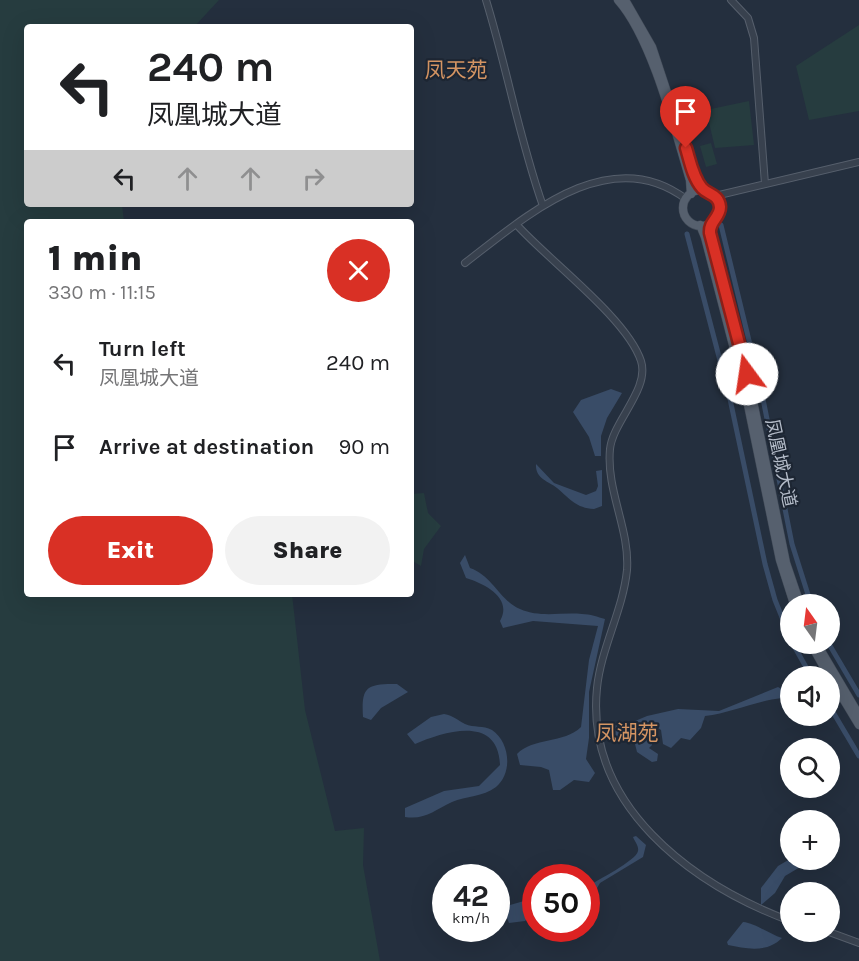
<!DOCTYPE html>
<html lang="en">
<head>
<meta charset="utf-8">
<style>
	body { margin:0; font-family:Karla,"Noto Sans SC",sans-serif; background:#f2f2f2; color:#202124; height:100vh; display:flex; flex-direction:column; font-size:22px; white-space:nowrap }
	* { box-sizing:border-box; margin:0 }
	p { font-size:20px; color:#757577 }
	.icon { flex:none; width:33px; height:33px; fill:none; stroke:currentColor; stroke-width:2; stroke-linecap:round; stroke-linejoin:round }
	.map { position:relative; flex:1; overflow:hidden }
	.details { position:absolute; left:24px; top:219px; width:390px; height:378px; display:flex; flex-direction:column; background:#fff; border-radius:6px; box-shadow:0 6px 24px #0002 }
	.details>* { flex:none }
	.banner { position:absolute; left:24px; top:24px; width:390px; height:183px; border-radius:6px; box-shadow:0 6px 24px #0002; background:#fff; color:#202124; overflow:hidden }
	.needle { width:39px; rotate:346deg }
	.tools { position:absolute; left:780px; top:594px; display:grid; gap:12px }
	.tools a { display:grid; place-items:center; width:60px; height:60px; border-radius:50%; background:#fff; box-shadow:0 6px 24px #0002; font-size:30px }
	.speed { position:absolute; left:432px; top:864px; display:flex; gap:12px; font-size:30px; font-weight:700; text-align:center }
	.speed>* { display:grid; place-content:center; width:78px; height:78px; border-radius:50%; background:#fff; box-shadow:0 6px 24px #0002; line-height:1 }
	.speed small { font-size:15px; font-weight:400 }
	.speed .limit { border:9px solid #d22; background:#fff; color:#111 }
	.pin { position:absolute; display:grid; place-items:center; width:51px; height:51px; color:#fff; margin:-62px -26px; border-radius:50% 50% 50% 0; rotate:-45deg; box-shadow:0 0 6px #0007 }
	.pin .icon { rotate:45deg }
	.me { position:absolute; width:66px; margin:-33px; rotate:346deg; stroke-linejoin:round; filter:drop-shadow(0 0 4px #0008) }
	.turn { display:flex; align-items:center; gap:21px; height:126px; padding:0 24px; font-size:27px }
	.turn .icon { width:78px; height:78px; stroke-width:2.5 }
	.turn b { display:block; font-size:42px; line-height:51px }
	.lanes { display:flex; align-items:center; height:57px; padding:0 24px; background:#0003; justify-content:center; gap:30px; direction:ltr }
	.lanes .off { opacity:.35 }
	.round { display:grid; place-items:center; flex:none; width:63px; height:63px; border-radius:32px; background:#f2f2f2 }
	.headline { display:flex; align-items:center; justify-content:space-between; height:102px; padding:0 24px }
	h1 { font-size:36px; font-weight:800; line-height:45px }
	.action { display:flex; gap:12px; margin-top:auto; padding:12px 24px }
	.action a { flex:1; height:69px; border-radius:36px; background:#d93025; color:#fff; font-size:24px; font-weight:800; line-height:69px; text-align:center }
	.action a+a { background:#f2f2f2; color:#202124 }
	ul { padding:0; list-style:none }
	li { display:flex; align-items:center; gap:18px; height:84px; padding:0 24px }
	li div { flex:1 }
	li b { display:block; font-size:22px }
	li em { font-style:normal }
	.map>svg:first-child { display:block }
	.green { fill:#263c3f }
	.water { fill:#394c67 }
	.lines { fill:none; stroke-linecap:round; stroke-linejoin:round }
	.canal { stroke:#394c67; stroke-width:5 }
	.minor-casing { stroke:#565f6c; stroke-width:8 }
	.major-casing { stroke:#414a57; stroke-width:9 }
	.minor { stroke:#38414e; stroke-width:6 }
	.major { stroke:#56606e; stroke-width:8 }
	.route-casing { stroke:#8d1f18; stroke-width:15 }
	.route { stroke:#d93025; stroke-width:10 }
	.labels { text-anchor:middle; dominant-baseline:central; stroke-width:4.5; stroke-linejoin:round; paint-order:stroke }
	.street-label { font-size:18px; fill:#b4bcc9; stroke:#1d2633 }
	.quarter-label { font-size:21px; fill:#d59563; stroke:#1d2633 }
</style>
</head>
<body>
<div class="map">
<svg width="859" height="961" viewBox="0 0 859 961">
	<rect width="100%" height="100%" fill="#242f3e"/>
	<path class="green" d="M0 0H219L194 27H27V204H122L124 222H27V594H292L305 710 335 831 364 828 363 865 380 961H0Z
		M859 25V111L809 120 796 66Z
		M749 101 754 145 715 148 706 110Z
		M711 143 717 164 706 167 700 146Z
		M424 493 428 513 441 526 424 549 421 566 411 560V494Z"/>
	<path class="water" d="M611 389 622 393 607 418 601 436V456H595L589 437 573 412 581 400Z
		M536 464 554 483 586 495 596 491 598 486 596 471 602 470V506L594 509C576 508 570 499 557 488 548 481 535 479 536 464Z
		M465 555 470 568C493 576 498 599 520 609 540 618 561 612 582 614 590 614 598 617 605 619L589 692V738L586 759 595 773 589 782 574 780 560 790H553L549 770 541 767 520 765 517 754C533 737 564 744 581 727L589 660 598 626 533 621 503 628 500 621C513 598 485 584 466 578L460 563Z
		M397 684 408 692 381 708 371 720 363 717C361 686 367 684 397 684Z
		M778 687 785 691 782 698C755 701 731 713 705 716L701 728 690 740 681 738 671 748 663 744 661 730 654 725C643 723 640 730 631 734 624 738 615 738 606 738L605 722 621 727 647 716 678 709 719 711Z
		M444 714C454 716 457 720 465 724 474 728 483 725 492 730 510 742 513 773 496 787 483 797 466 796 452 802 434 810 426 820 405 817V808L444 791 479 786 500 765C498 714 444 732 415 744L407 734 431 717Z
		M642 736H647L652 739V745L649 748 658 754 657 761 652 762 637 752 635 744Z
		M636 836 646 845 643 857 600 883 587 905V887C597 880 636 861 638 851 639 846 635 842 633 837Z
		M790 859 812 860 785 876 775 893 761 905V888L778 866Z
		M524 901 535 903V911L525 921 509 923 504 910 510 905Z
		M743 922C755 923 769 934 782 938 767 953 747 949 728 945L727 942Z"/>
	<g class="lines">
		<path class="canal" d="M721 225 762 394 792 544 811 604
			M687 234 730 399 765 564 775 600 790 637
			M793 644 811 676
			M829 644 859 695
			M798 676 807 669
			M783 689 788 686
			M830 707 859 756"/>
		<g class="minor-casing">
			<path id="minor" d="M486 0C507 68 519 138 543 206
				M731 0 748 18 754 38 765 184
				M715 196 859 162
				M516 224C548 260 627 318 641 361 650 389 613 421 610 449 606 491 630 529 627 570 623 610 601 648 597 688 585 806 692 884 790 921
				M465 263C525 217 609 141 686 199
				M829 932 859 943"/>
		</g>
		<g class="major-casing">
			<path id="major" d="M618 0C652 38 675 130 690 180L691 194
				M625 0 652 47 693 171 704 190
				M683 208a18 18 0 1 1 36 0a18 18 0 1 1-36 0Z
				M711 223 710 233 752 396 786 563 800 604
				M700 225 705 237 746 395 780 560 794 604
				M811 644 829 676
				M817 644 859 715
				M830 677 859 725"/>
		</g>
		<use href="#minor" class="minor"/>
		<use href="#major" class="major"/>
	</g>
	<g class="lines">
		<g class="route-casing">
			<path id="route" d="M686 148C690 161 693 178 702 188 708 195 719 194 720 207 720 218 709 221 710 233L747 374"/>
		</g>
		<use href="#route" class="route"/>
	</g>
	<g class="labels">
		<g class="street-label">
			<text transform="translate(781 463) rotate(78)">凤凰城大道</text>
		</g>
		<g class="quarter-label">
			<text x="456" y="70">凤天苑</text>
			<text x="627" y="733">凤湖苑</text>
		</g>
	</g>
</svg>
<div class="tools">
<a><svg class="needle" viewBox="-14 -14 28 28"><path d="M0-13l5 13h-10z" fill="#e53935"/><path d="M0 13l5-13h-10z" fill="#757577"/></svg></a>
<a><svg class="icon" aria-label="sound" viewBox="0 0 24 24"><path d="M4 9h4l5-4v14l-5-4H4zM17 9q2 3 0 6"/></svg></a>
<a><svg class="icon" aria-label="search" viewBox="0 0 24 24"><circle cx="10" cy="10" r="6"/><path d="M15 15l6 6"/></svg></a>
<a>+</a>
<a>−</a>
</div>
<div class="speed"><div>42<small>km/h</small></div><div class="limit">50</div></div>
<div class="pin" style="left:686px;top:148px;background:#d93025"><svg class="icon" aria-label="arrive" viewBox="0 0 24 24"><path d="M6 21V4h12l-3 4 3 4H6"/></svg></div>
<svg class="me" style="left:747px;top:374px" viewBox="-20 -20 40 40"><circle r="19" fill="#fff"/><path d="M0-13L10 11 0 6-10 11z" fill="#d93025"/></svg>
<div class="banner">
<div class="turn"><svg class="icon" aria-label="left" viewBox="0 0 24 24"><path d="M17 20v-9H6M10 6l-5 5 5 5"/></svg><div><b>240 m</b>凤凰城大道</div></div>
<div class="lanes"><svg class="icon" aria-label="left" viewBox="0 0 24 24"><path d="M17 20v-9H6M10 6l-5 5 5 5"/></svg><svg class="icon off" aria-label="ahead" viewBox="0 0 24 24"><path d="M12 20V5M6 11l6-6 6 6"/></svg><svg class="icon off" aria-label="ahead" viewBox="0 0 24 24"><path d="M12 20V5M6 11l6-6 6 6"/></svg><svg class="icon off" aria-label="right" viewBox="0 0 24 24"><path d="M7 20v-9h11M14 6l5 5-5 5"/></svg></div>
</div>
<section class="details">
<div class="headline"><div><h1>1 min</h1><p>330 m · 11:15</p></div><a class="round" style="background:#d93025;color:#fff"><svg class="icon" aria-label="close" viewBox="0 0 24 24"><path d="M6 6l12 12M18 6L6 18"/></svg></a></div>
<ul>
<li><svg class="icon" aria-label="left" viewBox="0 0 24 24"><path d="M17 20v-9H6M10 6l-5 5 5 5"/></svg><div><b>Turn left</b><p>凤凰城大道</p></div><em>240 m</em></li>
<li><svg class="icon" aria-label="arrive" viewBox="0 0 24 24"><path d="M6 21V4h12l-3 4 3 4H6"/></svg><div><b>Arrive at destination</b></div><em>90 m</em></li>
</ul>
<div class="action"><a>Exit</a><a>Share</a></div>
</section>
</div>
</body>
</html>
